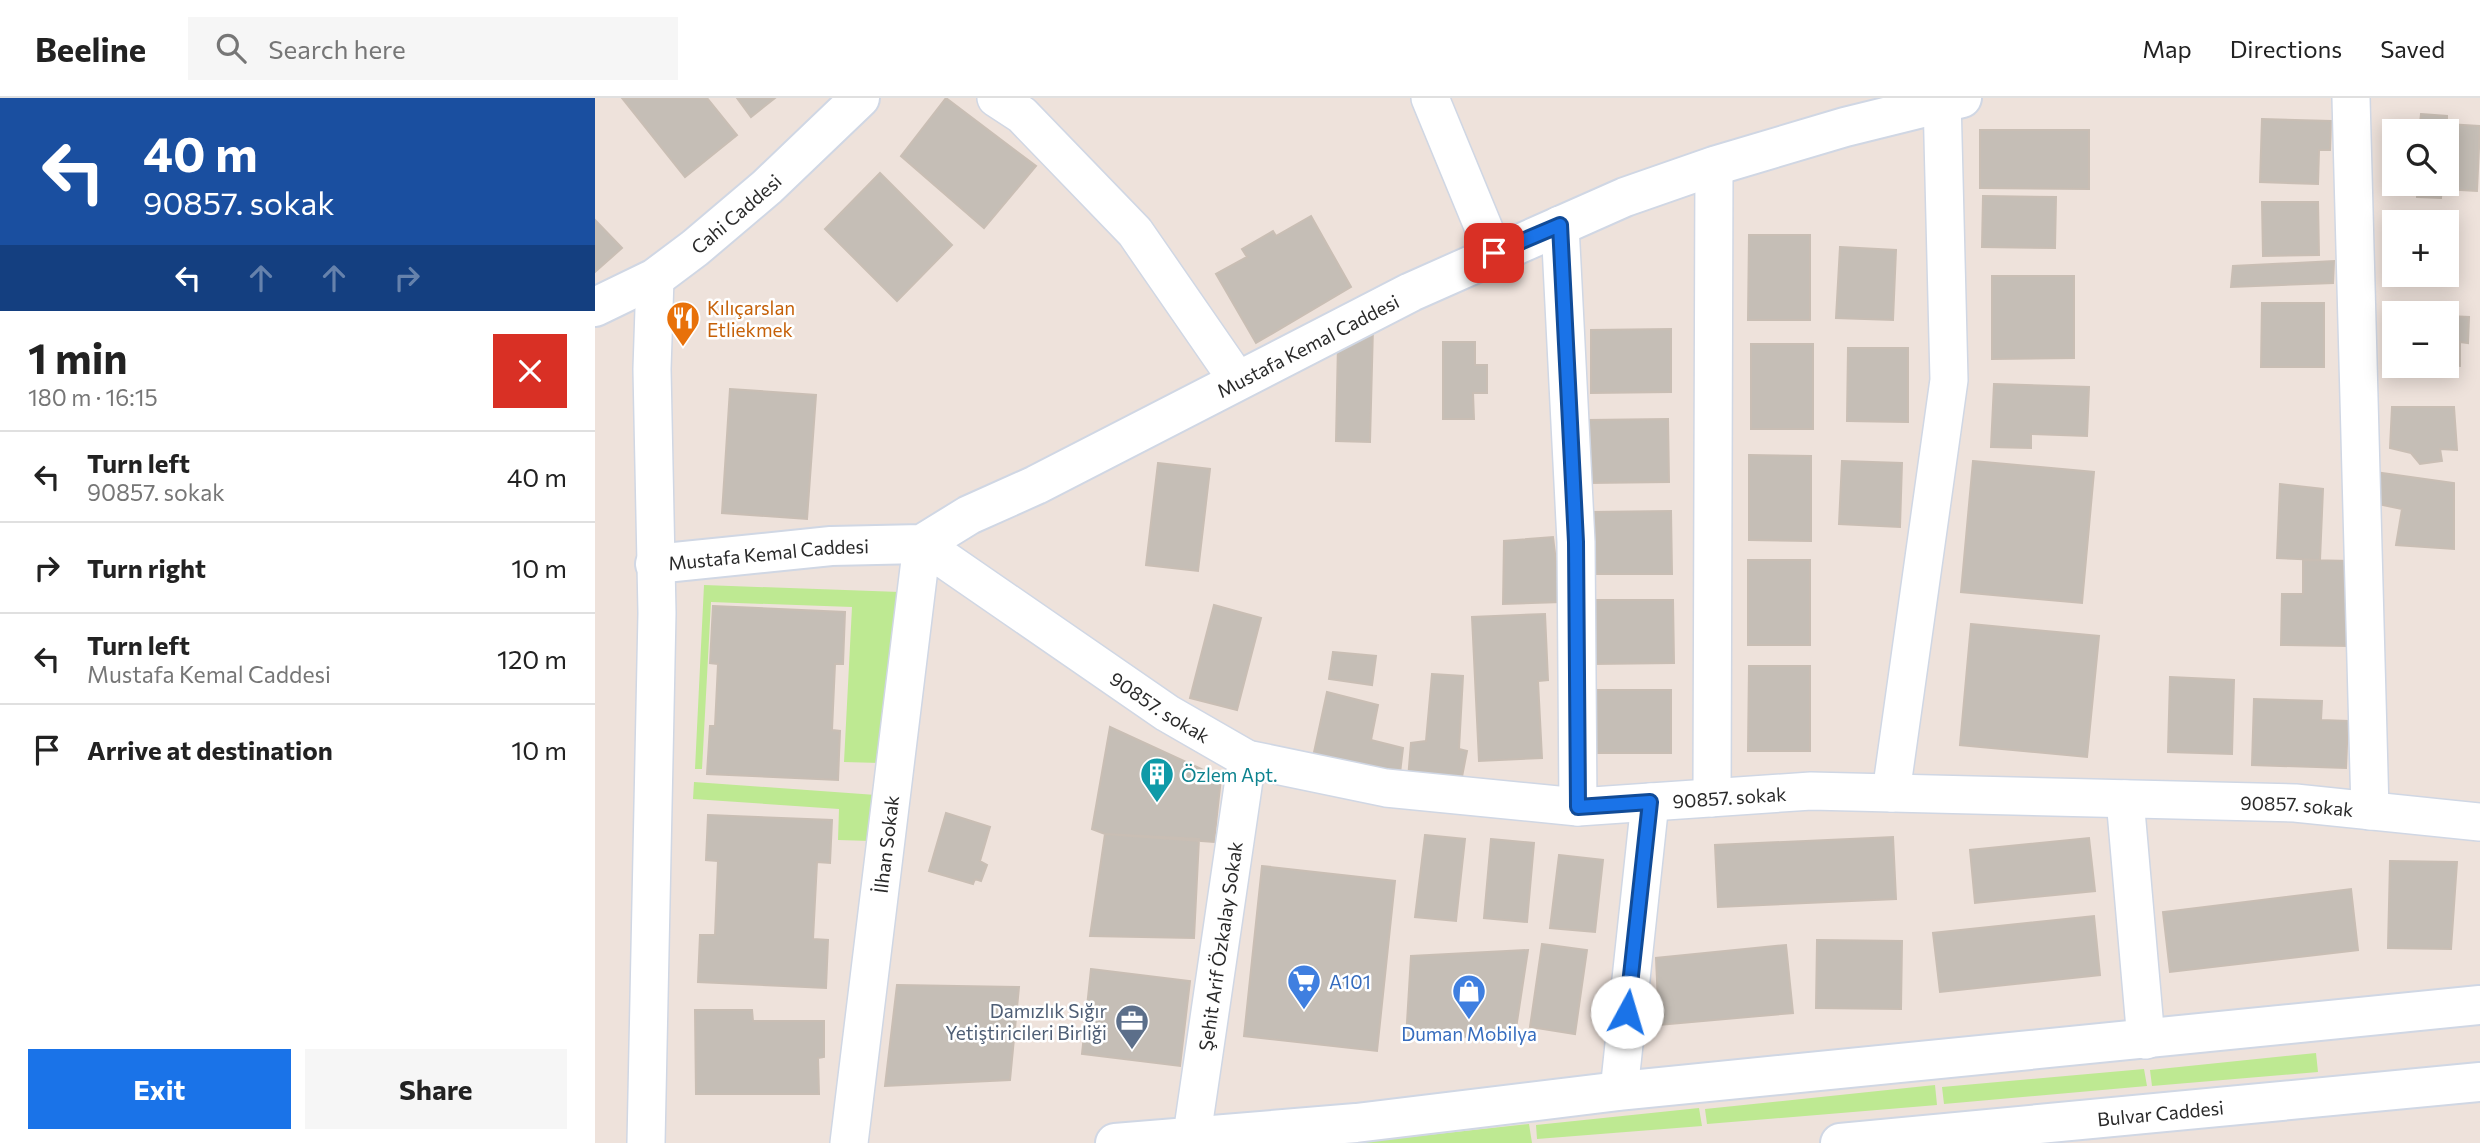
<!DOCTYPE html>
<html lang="en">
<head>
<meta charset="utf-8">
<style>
	body { margin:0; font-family:Commissioner,sans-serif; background:#f6f6f6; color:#222; height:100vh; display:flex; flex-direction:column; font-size:26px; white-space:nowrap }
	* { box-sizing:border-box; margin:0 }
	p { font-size:23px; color:#767676 }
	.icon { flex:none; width:38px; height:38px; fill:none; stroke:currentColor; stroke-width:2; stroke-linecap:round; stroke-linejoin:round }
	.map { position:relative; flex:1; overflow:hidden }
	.sheet { display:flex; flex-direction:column; background:#fff; width:595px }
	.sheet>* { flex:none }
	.guide { background:#1a4fa0; color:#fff; overflow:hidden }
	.fabs { position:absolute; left:1787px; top:21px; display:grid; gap:14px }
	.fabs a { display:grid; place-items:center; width:77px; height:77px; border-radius:0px; background:#fff; box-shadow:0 4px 18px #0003; font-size:35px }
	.pin { position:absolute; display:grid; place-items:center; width:60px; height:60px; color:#fff; margin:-30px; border-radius:14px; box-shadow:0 4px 10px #0006 }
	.me { position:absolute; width:77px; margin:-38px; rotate:6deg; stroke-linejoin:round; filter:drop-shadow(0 0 5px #0008) }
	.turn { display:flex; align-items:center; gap:24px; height:147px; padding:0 28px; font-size:32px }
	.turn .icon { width:91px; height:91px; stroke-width:2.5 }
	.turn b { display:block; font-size:49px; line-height:60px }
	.lanes { display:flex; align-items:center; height:66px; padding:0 28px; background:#0003; justify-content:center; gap:35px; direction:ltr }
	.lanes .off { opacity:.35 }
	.round { display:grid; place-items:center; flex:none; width:74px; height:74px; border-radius:0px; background:#f6f6f6 }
	.summary { display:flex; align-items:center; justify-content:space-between; height:119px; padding:0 28px }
	h1 { font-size:42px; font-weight:700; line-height:52px }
	.primary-button { display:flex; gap:14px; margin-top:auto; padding:14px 28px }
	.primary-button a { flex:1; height:80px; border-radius:0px; background:#1a73e8; color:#fff; font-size:28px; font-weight:700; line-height:80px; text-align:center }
	.primary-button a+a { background:#f6f6f6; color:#222 }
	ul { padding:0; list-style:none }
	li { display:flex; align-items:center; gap:21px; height:91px; padding:0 28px; border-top:2px solid #e0e0e0 }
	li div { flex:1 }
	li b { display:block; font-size:26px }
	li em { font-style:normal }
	header { display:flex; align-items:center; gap:42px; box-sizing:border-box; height:98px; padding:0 35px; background:#fff; border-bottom:2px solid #e0e0e0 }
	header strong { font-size:33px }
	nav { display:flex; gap:38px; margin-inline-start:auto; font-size:24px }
	.search { width:490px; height:63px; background:#f6f6f6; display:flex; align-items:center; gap:18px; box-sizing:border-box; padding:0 24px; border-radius:0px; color:#767676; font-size:26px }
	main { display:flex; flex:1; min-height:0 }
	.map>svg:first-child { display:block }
	.green { fill:#bee992 }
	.building { fill:#c5beb6; stroke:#c9beb4; stroke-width:2 }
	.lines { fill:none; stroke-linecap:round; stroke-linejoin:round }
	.minor-casing { stroke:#d0d7e4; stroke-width:40 }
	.tertiary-casing { stroke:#d0d7e4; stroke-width:42 }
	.secondary-casing { stroke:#d0d7e4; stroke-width:42 }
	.minor { stroke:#fff; stroke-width:37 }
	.tertiary { stroke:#fff; stroke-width:38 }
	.secondary { stroke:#fff; stroke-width:38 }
	.route-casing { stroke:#114b97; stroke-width:18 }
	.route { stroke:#1a73e8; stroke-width:12 }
	.labels { text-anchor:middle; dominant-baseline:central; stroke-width:5; stroke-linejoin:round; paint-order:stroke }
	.street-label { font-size:19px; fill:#2a2a2a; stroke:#fff }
	.food-label { font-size:19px; fill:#c56008; stroke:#fff; text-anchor:start }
	.culture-label { font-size:19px; fill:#0d838f; stroke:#fff; text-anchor:start }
	.shop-label { font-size:19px; fill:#366cbe; stroke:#fff; text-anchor:start }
	.service-label { font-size:19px; fill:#4e5e75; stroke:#fff; text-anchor:end }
</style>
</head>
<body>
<header>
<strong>Beeline</strong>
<div class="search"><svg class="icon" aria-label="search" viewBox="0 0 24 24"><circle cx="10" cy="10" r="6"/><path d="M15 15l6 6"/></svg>Search here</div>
<nav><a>Map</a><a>Directions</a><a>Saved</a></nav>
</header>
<main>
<section class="sheet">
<div class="guide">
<div class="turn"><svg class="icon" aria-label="left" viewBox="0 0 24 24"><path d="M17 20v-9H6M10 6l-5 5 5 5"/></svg><div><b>40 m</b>90857. sokak</div></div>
<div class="lanes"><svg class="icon" aria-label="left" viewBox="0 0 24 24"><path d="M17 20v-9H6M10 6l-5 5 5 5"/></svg><svg class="icon off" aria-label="ahead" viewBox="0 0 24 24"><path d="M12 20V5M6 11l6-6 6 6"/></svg><svg class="icon off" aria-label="ahead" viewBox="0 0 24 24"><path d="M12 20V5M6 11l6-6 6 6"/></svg><svg class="icon off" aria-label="right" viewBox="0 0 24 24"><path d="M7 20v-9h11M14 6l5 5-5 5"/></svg></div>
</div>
<div class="summary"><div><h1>1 min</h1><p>180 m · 16:15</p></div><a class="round" style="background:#d93025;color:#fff"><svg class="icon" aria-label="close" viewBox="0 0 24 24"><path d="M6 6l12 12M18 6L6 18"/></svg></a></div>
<ul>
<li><svg class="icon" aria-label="left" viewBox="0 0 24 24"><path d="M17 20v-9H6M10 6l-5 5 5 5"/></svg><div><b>Turn left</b><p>90857. sokak</p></div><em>40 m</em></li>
<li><svg class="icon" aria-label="right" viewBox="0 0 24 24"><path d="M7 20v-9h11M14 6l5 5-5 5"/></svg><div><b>Turn right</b></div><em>10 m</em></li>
<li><svg class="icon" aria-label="left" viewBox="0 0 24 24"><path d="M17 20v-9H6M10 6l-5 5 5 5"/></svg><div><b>Turn left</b><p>Mustafa Kemal Caddesi</p></div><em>120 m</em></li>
<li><svg class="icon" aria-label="arrive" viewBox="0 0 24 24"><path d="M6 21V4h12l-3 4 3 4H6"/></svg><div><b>Arrive at destination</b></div><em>10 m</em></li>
</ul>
<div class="primary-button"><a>Exit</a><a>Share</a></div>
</section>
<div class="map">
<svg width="1885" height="1045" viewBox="0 0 1885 1045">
	<rect width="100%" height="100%" fill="#eee2db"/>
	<path class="green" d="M109 487 305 494 285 665 249 664 257 509 116 504 107 671H100Z
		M99 684 281 697 276 743 243 742 244 711 98 701Z
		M1721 955 1723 974 1557 988 1555 972Z
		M1549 971 1552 988 1349 1006 1347 989Z
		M1340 987 1342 1007 1112 1026 1110 1011Z
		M1104 1010 1107 1028 942 1041 941 1027Z
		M934 1026 937 1045H760Z"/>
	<path class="building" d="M27 0H112L142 37 90 79Z
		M142 0H180L156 19Z
		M351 0 441 68 389 130 306 58Z
		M1826 16 1852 18V26L1885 28 1882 93 1847 91 1846 100 1822 99V90L1802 88V86H1852V33H1804L1805 24 1825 25Z
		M1667 21 1736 23 1735 52H1724L1723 86 1665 84Z
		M1385 32H1494V91L1385 90Z
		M285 75 357 147 302 203 230 131Z
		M1388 98 1461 99 1460 150 1387 149Z
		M1667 104H1723L1724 157 1668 158Z
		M716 118 756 189 661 245 621 176 652 159 647 151 678 133 681 138Z
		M0 122 27 150 0 174Z
		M1154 137H1215V222H1153Z
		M1245 149 1301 152 1298 222 1241 220Z
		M1739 163 1738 185 1636 189 1638 168Z
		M1397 178H1479V260L1397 261Z
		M1667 205H1729V269H1666Z
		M1852 218 1874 219 1873 245 1865 244V268L1852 267Z
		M778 229 775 344 741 343 743 245Z
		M1076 231V294L996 295V232Z
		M848 244H880V267H892V295H878L879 321H848Z
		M1156 246H1218V331H1156Z
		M1253 250H1313V324L1252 323Z
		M1399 286 1494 289 1492 338 1436 336V350L1396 349Z
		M135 291 221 297 212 421 127 415Z
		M1797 309H1859L1862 352 1845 351 1847 363 1825 366 1816 355 1795 350Z
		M1073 321 1074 384 994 385 993 322Z
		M1154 357 1216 358V443L1154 442Z
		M1247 363 1307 365 1305 429 1244 426Z
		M1378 363 1499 374 1487 505 1366 494Z
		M563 365 615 371 603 473 551 467Z
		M1780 374 1859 385V451L1801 447 1807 411 1778 405Z
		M1685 386 1728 391 1725 462 1682 460Z
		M1076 413 1077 476H996V414Z
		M958 439 966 504 908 506 909 443Z
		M1153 462H1215V547H1153Z
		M1708 462 1756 463 1754 548 1686 547 1687 496H1708Z
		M997 502H1078L1079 565 998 566Z
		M619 507 666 520 642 612 595 600Z
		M118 508 250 514 248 566H240L237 632 245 633 243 682 112 676 115 628H120L123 566 115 565Z
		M950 516 953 582 943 583 947 660 884 663 877 519Z
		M1376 526 1504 538 1492 659 1365 647Z
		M738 554 781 558 777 587 734 581Z
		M1154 568H1215V653H1153Z
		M837 576 868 578 864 651 872 653 866 684 813 681 816 645 831 643Z
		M1575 579 1639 582 1637 656 1573 654Z
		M996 592H1076V655H996Z
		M732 594 783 607 776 642 808 650 805 675 718 659Z
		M1659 601 1727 603 1726 622 1753 623 1751 670 1657 667Z
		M515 629 626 680 619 744 510 736 497 731Z
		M351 715 395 729 385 763 392 767 386 783 380 781 378 786 334 773Z
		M113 717 237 722 235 765 222 764 218 841 233 842 231 890 103 884 105 837H120L123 763 111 762Z
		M510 736 604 741 599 840 495 838Z
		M830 737 870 741 861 823 820 819Z
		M1298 739 1301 801 1123 809 1120 747Z
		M1494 740 1500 793 1380 805 1375 752Z
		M896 741 939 745 932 824 889 820Z
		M964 757 1008 762 1000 834 955 830Z
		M1795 763 1862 764 1856 851 1793 850Z
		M667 768 800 783 782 953 649 938Z
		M1756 791 1763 852 1575 874 1568 814Z
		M1499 818 1505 877 1345 894 1338 835Z
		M1222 842 1307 843 1306 911 1221 910Z
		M947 846 992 852 980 936 935 929Z
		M1191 847 1198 915 1064 927 1061 860Z
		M933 852 920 937 811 941 816 858Z
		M496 871 595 883 585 968 487 956Z
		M302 887 424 889 415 982 290 988Z
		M100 912H157L158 923H229V959L223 960 224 996H101Z"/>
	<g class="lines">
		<g class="minor-casing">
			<g id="minor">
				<path d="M401 0 427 17 540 134 643 283"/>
				<path d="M835 0 899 155"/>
				<path d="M1756 0 1775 713"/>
				<path d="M965 127 981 444 983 709"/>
				<path d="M1296 695 1354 282 1347 0"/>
				<path d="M1117 700 1119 68"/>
				<path d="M1530 701 1551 942"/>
				<path d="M1024 993 1055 704"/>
				<path id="s1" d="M597 1037 652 661"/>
				<path d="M51 1045 62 515 57 271 60 180"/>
				<path id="s2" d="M254 1045 327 446 572 615 652 661 791 690 983 709 1216 693 1700 705 1885 724"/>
			</g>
		</g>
		<g class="tertiary-casing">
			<g id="tertiary">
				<path id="s3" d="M60 466 236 448 327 446 374 417 441 387 816 194 1030 99 1119 68 1250 29 1367 0"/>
			</g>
		</g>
		<g class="secondary-casing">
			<g id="secondary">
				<path id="s4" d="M0 209 60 180 100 150 172 89 265 0"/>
				<path d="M520 1045 761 1025 1024 993 1885 907"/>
				<path id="s5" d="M1245 1045 1885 984"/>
			</g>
		</g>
		<use href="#minor" class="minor"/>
		<use href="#tertiary" class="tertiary"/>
		<use href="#secondary" class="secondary"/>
	</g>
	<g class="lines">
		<g class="route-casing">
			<path id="route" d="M899 155 965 127 981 444 983 709 1055 704 1032 914"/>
		</g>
		<use href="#route" class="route"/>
	</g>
	<defs>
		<g id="restaurant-pin" transform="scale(1.75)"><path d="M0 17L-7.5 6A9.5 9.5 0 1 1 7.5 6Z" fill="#e8710a" stroke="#fff"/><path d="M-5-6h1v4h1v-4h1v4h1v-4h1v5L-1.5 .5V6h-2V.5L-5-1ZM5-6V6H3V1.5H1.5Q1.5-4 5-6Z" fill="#fff"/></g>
		<g id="building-pin" transform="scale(1.75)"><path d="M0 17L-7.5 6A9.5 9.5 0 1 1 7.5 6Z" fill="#0f9aa8" stroke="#fff"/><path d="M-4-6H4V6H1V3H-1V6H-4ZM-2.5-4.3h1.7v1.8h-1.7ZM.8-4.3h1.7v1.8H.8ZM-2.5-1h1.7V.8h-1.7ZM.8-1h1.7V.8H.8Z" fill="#fff"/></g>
		<g id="supermarket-pin" transform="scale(1.75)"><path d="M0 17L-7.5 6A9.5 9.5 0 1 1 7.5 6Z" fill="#3f7fe0" stroke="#fff"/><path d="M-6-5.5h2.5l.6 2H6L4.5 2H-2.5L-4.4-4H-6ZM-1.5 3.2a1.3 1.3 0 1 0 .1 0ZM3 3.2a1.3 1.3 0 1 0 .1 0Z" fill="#fff"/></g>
		<g id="shop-pin" transform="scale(1.75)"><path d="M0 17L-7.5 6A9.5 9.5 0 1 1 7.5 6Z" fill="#3f7fe0" stroke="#fff"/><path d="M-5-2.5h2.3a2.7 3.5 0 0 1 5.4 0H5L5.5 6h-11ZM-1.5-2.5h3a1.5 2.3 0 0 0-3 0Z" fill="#fff"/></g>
		<g id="office-pin" transform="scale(1.75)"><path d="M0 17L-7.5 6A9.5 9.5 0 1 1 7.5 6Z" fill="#5c6f8a" stroke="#fff"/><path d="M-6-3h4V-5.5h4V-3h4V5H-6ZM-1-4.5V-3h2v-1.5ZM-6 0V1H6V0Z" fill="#fff"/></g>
	</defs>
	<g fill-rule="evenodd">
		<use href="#restaurant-pin" x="88" y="220"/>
		<use href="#building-pin" x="562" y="676"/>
		<use href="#supermarket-pin" x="709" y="883"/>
		<use href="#shop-pin" x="874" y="893"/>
		<use href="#office-pin" x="537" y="923"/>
	</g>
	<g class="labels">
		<g class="street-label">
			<text stroke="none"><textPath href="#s4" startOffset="170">Cahi Caddesi</textPath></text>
			<text stroke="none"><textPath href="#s3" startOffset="702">Mustafa Kemal Caddesi</textPath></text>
			<text stroke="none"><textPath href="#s3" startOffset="114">Mustafa Kemal Caddesi</textPath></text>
			<text stroke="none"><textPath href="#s2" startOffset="892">90857. sokak</textPath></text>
			<text stroke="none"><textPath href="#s2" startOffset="1480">90857. sokak</textPath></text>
			<text stroke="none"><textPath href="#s2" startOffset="2048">90857. sokak</textPath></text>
			<text stroke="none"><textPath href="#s2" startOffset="301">İlhan Sokak</textPath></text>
			<text stroke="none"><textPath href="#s1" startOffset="191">Şehit Arif Özkalay Sokak</textPath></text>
			<text stroke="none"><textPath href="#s5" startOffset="322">Bulvar Caddesi</textPath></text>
		</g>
		<g class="food-label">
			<text x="112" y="209">Kılıçarslan<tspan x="112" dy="22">Etliekmek</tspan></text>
		</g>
		<g class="culture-label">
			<text x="586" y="676">Özlem Apt.</text>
		</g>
		<g class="shop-label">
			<text x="734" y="883">A101</text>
			<text x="874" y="935" text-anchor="middle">Duman Mobilya</text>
		</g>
		<g class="service-label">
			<text x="512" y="912">Damızlık Sığır<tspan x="512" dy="22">Yetiştiricileri Birliği</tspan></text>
		</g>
	</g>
</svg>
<div class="fabs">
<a><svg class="icon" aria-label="search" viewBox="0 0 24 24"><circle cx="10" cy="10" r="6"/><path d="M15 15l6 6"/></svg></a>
<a>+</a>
<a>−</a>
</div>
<div class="pin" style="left:899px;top:155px;background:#d93025"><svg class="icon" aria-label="arrive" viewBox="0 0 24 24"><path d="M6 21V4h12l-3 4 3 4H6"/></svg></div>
<svg class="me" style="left:1032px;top:914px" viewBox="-20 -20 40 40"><circle r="19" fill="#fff"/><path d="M0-13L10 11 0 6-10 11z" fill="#1a73e8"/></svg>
</div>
</main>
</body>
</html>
